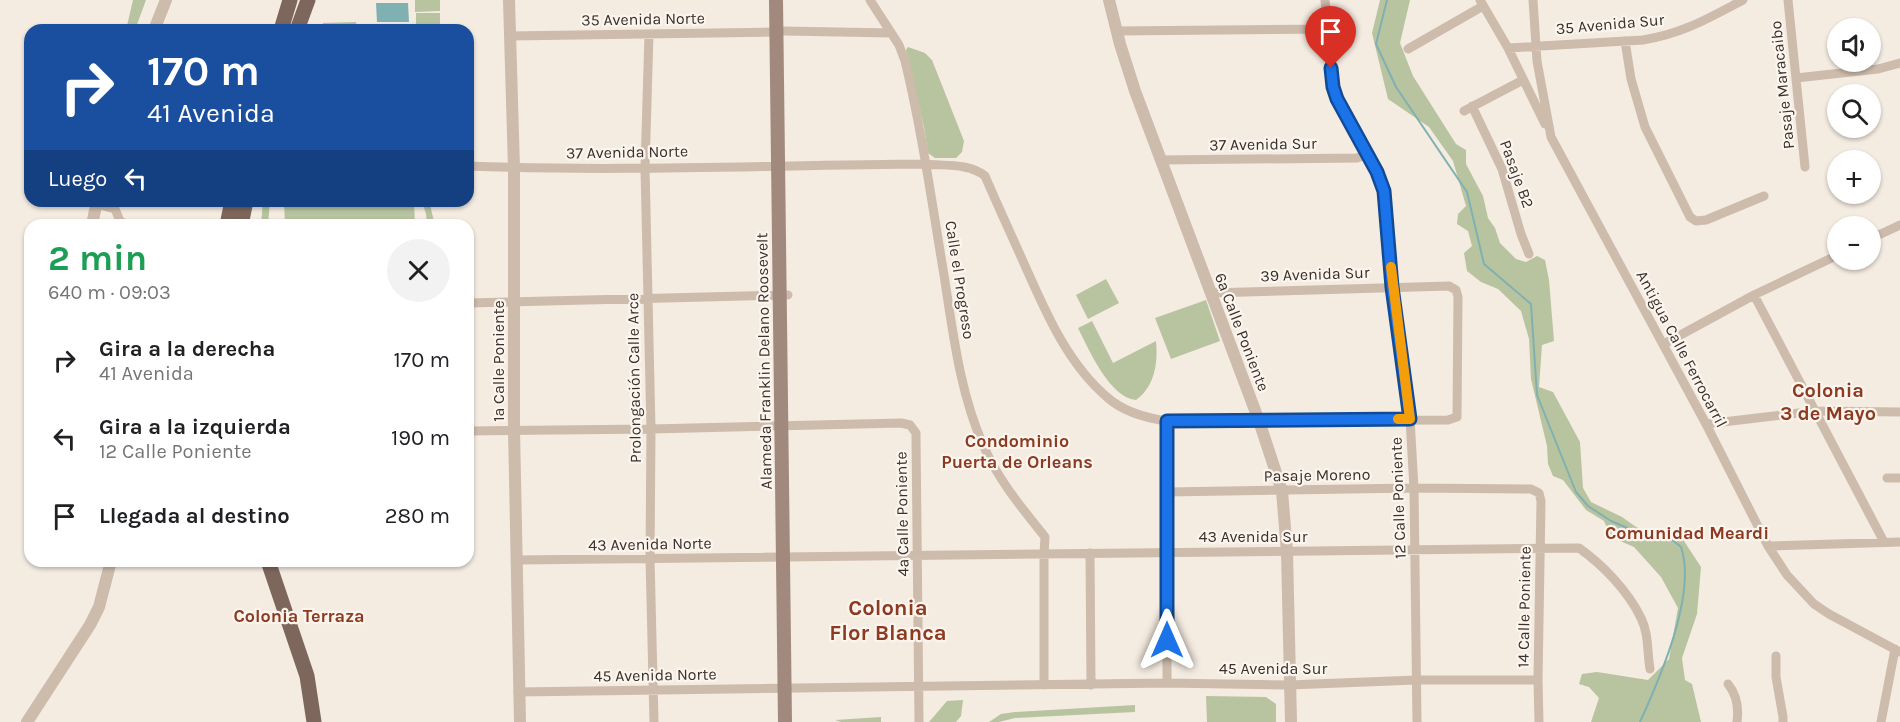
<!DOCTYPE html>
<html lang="es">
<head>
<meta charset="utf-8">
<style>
	body { margin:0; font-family:Karla,sans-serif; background:#f2f2f2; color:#202124; height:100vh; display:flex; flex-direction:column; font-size:22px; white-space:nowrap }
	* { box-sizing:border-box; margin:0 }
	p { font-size:20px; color:#757577 }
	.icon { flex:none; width:33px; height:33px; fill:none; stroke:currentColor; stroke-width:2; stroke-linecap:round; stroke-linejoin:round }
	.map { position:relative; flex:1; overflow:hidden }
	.drawer { position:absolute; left:24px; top:219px; width:450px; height:348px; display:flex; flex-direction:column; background:#fff; border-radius:18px; box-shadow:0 2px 4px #0004 }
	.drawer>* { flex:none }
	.hud { position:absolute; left:24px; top:24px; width:450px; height:183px; border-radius:18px; box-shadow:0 2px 4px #0004; background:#1a4fa0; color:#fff; overflow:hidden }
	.fabs { position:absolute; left:1827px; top:18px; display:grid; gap:12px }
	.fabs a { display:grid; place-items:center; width:54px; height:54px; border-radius:50%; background:#fff; box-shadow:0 2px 4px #0004; font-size:30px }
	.pin { position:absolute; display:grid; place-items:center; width:51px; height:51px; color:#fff; margin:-62px -26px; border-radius:50% 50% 50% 0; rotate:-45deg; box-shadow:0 0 6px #0007 }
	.pin .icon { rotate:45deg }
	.me { position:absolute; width:66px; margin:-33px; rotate:0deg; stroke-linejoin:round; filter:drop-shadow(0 0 4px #0008) }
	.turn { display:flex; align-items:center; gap:21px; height:126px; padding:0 24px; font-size:27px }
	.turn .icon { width:78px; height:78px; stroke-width:2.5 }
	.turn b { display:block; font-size:42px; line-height:51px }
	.then { display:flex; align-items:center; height:57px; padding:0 24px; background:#0003; gap:12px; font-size:22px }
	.round { display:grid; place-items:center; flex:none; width:63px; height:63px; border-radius:32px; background:#f2f2f2 }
	.summary { display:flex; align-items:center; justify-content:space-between; height:102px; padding:0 24px }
	h1 { font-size:36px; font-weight:700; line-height:45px; color:#1e9e55 }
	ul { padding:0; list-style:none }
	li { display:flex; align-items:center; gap:18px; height:78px; padding:0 24px }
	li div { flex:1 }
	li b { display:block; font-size:22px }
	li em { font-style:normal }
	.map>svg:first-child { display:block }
	.green { fill:#b8c4a0 }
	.water { fill:#7fb0b2 }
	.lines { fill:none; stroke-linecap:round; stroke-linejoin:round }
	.stream { stroke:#7fb0b2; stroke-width:2 }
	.minor { stroke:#cdbbac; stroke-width:9 }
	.tertiary { stroke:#cdbbac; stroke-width:12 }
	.secondary { stroke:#a18a7d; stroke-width:14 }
	.primary { stroke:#7d675c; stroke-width:15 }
	.route-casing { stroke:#114b97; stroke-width:15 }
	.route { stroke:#1a73e8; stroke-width:10 }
	.slow { stroke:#f59e0b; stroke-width:10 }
	.labels { text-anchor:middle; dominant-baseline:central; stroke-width:4.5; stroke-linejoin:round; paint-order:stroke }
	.street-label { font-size:16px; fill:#3b302b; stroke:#fbf5ee }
	.neighbourhood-label { font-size:18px; font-weight:bold; fill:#8c3b22; stroke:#fbf5ee }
	.quarter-label { font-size:20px; font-weight:bold; fill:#8c3b22; stroke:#fbf5ee }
	.district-label { font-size:22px; font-weight:bold; fill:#8c3b22; stroke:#fbf5ee }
</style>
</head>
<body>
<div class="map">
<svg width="1900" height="722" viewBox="0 0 1900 722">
	<rect width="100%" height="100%" fill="#f4ebe1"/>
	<path class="green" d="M133 0H146L135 30H126Z
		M415 0H440V11L415 12Z
		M1380 0H1410L1400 43 1413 76 1456 144 1466 150V164L1483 196 1488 218 1495 228 1500 243 1516 259 1526 262 1537 256 1545 260 1549 280 1554 341 1542 345 1539 387 1553 392 1580 442 1583 488 1591 502 1622 517 1636 527 1645 531 1670 530 1682 538 1701 567 1697 614 1682 658 1685 680 1692 684 1701 722H1591L1599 698 1589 687 1579 684 1582 674 1597 672 1648 680 1669 659 1678 608 1661 577 1634 547 1611 537 1604 521 1586 510 1563 480 1553 476 1548 464 1547 446 1531 379 1529 339 1521 311 1498 289 1481 282 1467 271 1464 253 1472 246 1468 231 1457 224 1458 214 1466 206 1453 161 1429 127 1388 99 1372 33Z
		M416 13H440V24H416Z
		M356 22 357 30H323V23Z
		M908 47 925 53 932 60 964 141 962 152 956 158H935L928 153 924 127 906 50Z
		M263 201H270L268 225H261Z
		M284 201H414L415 225H285Z
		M422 201H429L435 225H427L426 214Z
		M1106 279 1119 303 1088 319 1076 295Z
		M1206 300 1220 341 1171 359 1155 318Z
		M1092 321 1113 363 1156 341C1158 363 1155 386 1136 400 1110 398 1089 350 1078 328Z
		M1206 696 1266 697 1276 704V722H1207Z
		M963 700 961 716 956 722H929L947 701Z
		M1135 705V712L1015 718 999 722H989L1001 714 1015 712Z
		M881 717V722H841L835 720Z"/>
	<path class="water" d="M376 3H408L409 22H377Z"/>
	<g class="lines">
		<path class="stream" d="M1387 0 1376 44 1396 87 1467 192 1484 264 1531 304 1537 395 1576 492 1588 506 1611 521 1637 532 1670 538 1681 547C1697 594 1660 678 1640 722"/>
		<path class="minor" d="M870 0 899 45 905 61C922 131 932 204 944 275 953 333 960 394 984 447 999 481 1022 508 1045 537L1044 554V685
			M1325 0 1333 87 1337 99 1377 172 1384 191 1392 287 1410 419 1414 488 1417 722
			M1480 0 1508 48 1545 124
			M1533 0 1537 61 1551 137 1706 424 1768 546 1787 575 1814 604 1829 614 1900 652
			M1788 0 1805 167
			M784 31 891 33
			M1117 31 1327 29
			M649 34 645 168 651 429 650 558 654 722
			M510 36 777 32
			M1625 41 1631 79 1645 127 1690 217 1696 221 1706 220 1764 196
			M1508 48 1643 40C1682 34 1709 18 1743 0
			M1408 49 1483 6
			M1796 78 1878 69 1900 63
			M1472 106 1502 169 1521 234 1529 254
			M1464 111 1523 80
			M1160 160 1357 158 1367 154
			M468 166C620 172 773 165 925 164 944 166 970 163 985 176 997 204 1010 232 1022 259 1044 308 1066 363 1108 398 1124 412 1146 418 1167 421L1448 420 1457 417 1458 297 1456 290 1449 286 1210 293
			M96 204 115 209 120 221 128 225
			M1870 239 1900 225
			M1754 295 1884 542
			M468 303 788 295
			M1664 344 1754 295 1838 255
			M1167 421V683
			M1706 424 1815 411 1900 412
			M468 431 651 429 901 423 910 425 916 433V437L919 722
			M1887 478H1900
			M1167 492 1414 488 1531 489 1539 493 1541 501 1538 680 1539 722
			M1768 546 1900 542
			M1090 553 1091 685
			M517 560 1579 548C1603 565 1628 591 1641 618 1649 634 1647 652 1650 669
			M1776 656V677L1783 717V722
			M1728 684C1737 695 1739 707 1737 722
			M518 692 1167 683 1289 685 1416 680H1538
			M1881 722 1895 649"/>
		<path class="tertiary" d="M509 0 514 168V430L520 722
			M1109 0 1120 44 1135 91 1259 421 1282 491 1287 552 1291 722
			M154 30 166 0
			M95 225 93 220 97 201
			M27 722 90 625 99 607 111 561"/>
		<path class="secondary" d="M776 0 785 722"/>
		<path class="primary" d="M281 30 290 0
			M297 30 308 0
			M227 225 232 201
			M241 225 246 201
			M268 561 307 676 314 722"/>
	</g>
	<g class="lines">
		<g class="route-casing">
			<path id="route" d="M1167 640V421L1410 419 1392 287 1384 191 1377 172 1337 99 1333 87 1331 68"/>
		</g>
		<use href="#route" class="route"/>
		<path class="slow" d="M1391 267 1410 419H1398"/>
	</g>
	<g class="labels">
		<g class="street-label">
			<text transform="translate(643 19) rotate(-1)">35 Avenida Norte</text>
			<text transform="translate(1610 24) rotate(-5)">35 Avenida Sur</text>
			<text transform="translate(1782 85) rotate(-96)">Pasaje Maracaibo</text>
			<text transform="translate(1263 144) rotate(-1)">37 Avenida Sur</text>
			<text transform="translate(627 152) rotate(-1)">37 Avenida Norte</text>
			<text transform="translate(1517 174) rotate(70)">Pasaje B2</text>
			<text transform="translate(1315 274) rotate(-2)">39 Avenida Sur</text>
			<text transform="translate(960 280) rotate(81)">Calle el Progreso</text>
			<text transform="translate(1242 332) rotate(69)">6a Calle Poniente</text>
			<text transform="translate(1682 349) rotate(62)">Antigua Calle Ferrocarril</text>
			<text transform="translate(498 361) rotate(-90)">1a Calle Poniente</text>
			<text transform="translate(764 361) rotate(-91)">Alameda Franklin Delano Roosevelt</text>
			<text transform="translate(634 378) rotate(-91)">Prolongación Calle Arce</text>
			<text transform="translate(1317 475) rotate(-1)">Pasaje Moreno</text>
			<text transform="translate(1398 498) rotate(-92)">12 Calle Poniente</text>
			<text transform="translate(902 514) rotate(-91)">4a Calle Poniente</text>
			<text x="1253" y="536">43 Avenida Sur</text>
			<text transform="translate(650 544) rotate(-1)">43 Avenida Norte</text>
			<text transform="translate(1524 607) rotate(-89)">14 Calle Poniente</text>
			<text x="1273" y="668">45 Avenida Sur</text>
			<text transform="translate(655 675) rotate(-1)">45 Avenida Norte</text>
		</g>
		<g class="neighbourhood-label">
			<text x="1017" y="441">Condominio<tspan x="1017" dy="21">Puerta de Orleans</tspan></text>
			<text x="1687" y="533">Comunidad Meardi</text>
			<text x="299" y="616">Colonia Terraza</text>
		</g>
		<g class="quarter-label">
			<text x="1828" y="390">Colonia<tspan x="1828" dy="23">3 de Mayo</tspan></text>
		</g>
		<g class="district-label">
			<text x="888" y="608">Colonia<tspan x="888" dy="25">Flor Blanca</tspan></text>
		</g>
	</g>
</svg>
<div class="fabs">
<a><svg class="icon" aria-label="sound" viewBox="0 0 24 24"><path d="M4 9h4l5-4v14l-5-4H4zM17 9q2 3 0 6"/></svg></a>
<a><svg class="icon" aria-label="search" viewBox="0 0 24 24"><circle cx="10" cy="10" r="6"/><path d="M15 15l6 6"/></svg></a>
<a>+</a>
<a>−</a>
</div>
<div class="pin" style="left:1331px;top:68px;background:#d93025"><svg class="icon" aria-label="arrive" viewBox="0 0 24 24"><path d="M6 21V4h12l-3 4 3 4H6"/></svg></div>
<svg class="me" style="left:1167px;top:640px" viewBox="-20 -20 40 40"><path d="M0-17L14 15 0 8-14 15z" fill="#1a73e8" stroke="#fff" stroke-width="4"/></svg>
<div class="hud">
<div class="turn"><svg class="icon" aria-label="right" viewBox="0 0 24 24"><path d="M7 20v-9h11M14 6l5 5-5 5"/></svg><div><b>170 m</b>41 Avenida</div></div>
<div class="then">Luego<svg class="icon" aria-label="left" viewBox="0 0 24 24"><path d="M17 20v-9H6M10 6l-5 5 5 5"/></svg></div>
</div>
<section class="drawer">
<div class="summary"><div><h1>2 min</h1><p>640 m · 09:03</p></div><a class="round"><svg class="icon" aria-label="close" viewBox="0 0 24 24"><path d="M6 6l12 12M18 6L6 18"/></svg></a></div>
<ul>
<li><svg class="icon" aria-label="right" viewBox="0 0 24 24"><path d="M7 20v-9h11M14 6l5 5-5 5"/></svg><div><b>Gira a la derecha</b><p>41 Avenida</p></div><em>170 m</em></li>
<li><svg class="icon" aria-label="left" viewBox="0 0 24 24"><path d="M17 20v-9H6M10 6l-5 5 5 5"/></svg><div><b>Gira a la izquierda</b><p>12 Calle Poniente</p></div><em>190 m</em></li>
<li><svg class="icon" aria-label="arrive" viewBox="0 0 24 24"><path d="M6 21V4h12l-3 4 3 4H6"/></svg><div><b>Llegada al destino</b></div><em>280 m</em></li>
</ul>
</section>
</div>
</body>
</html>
